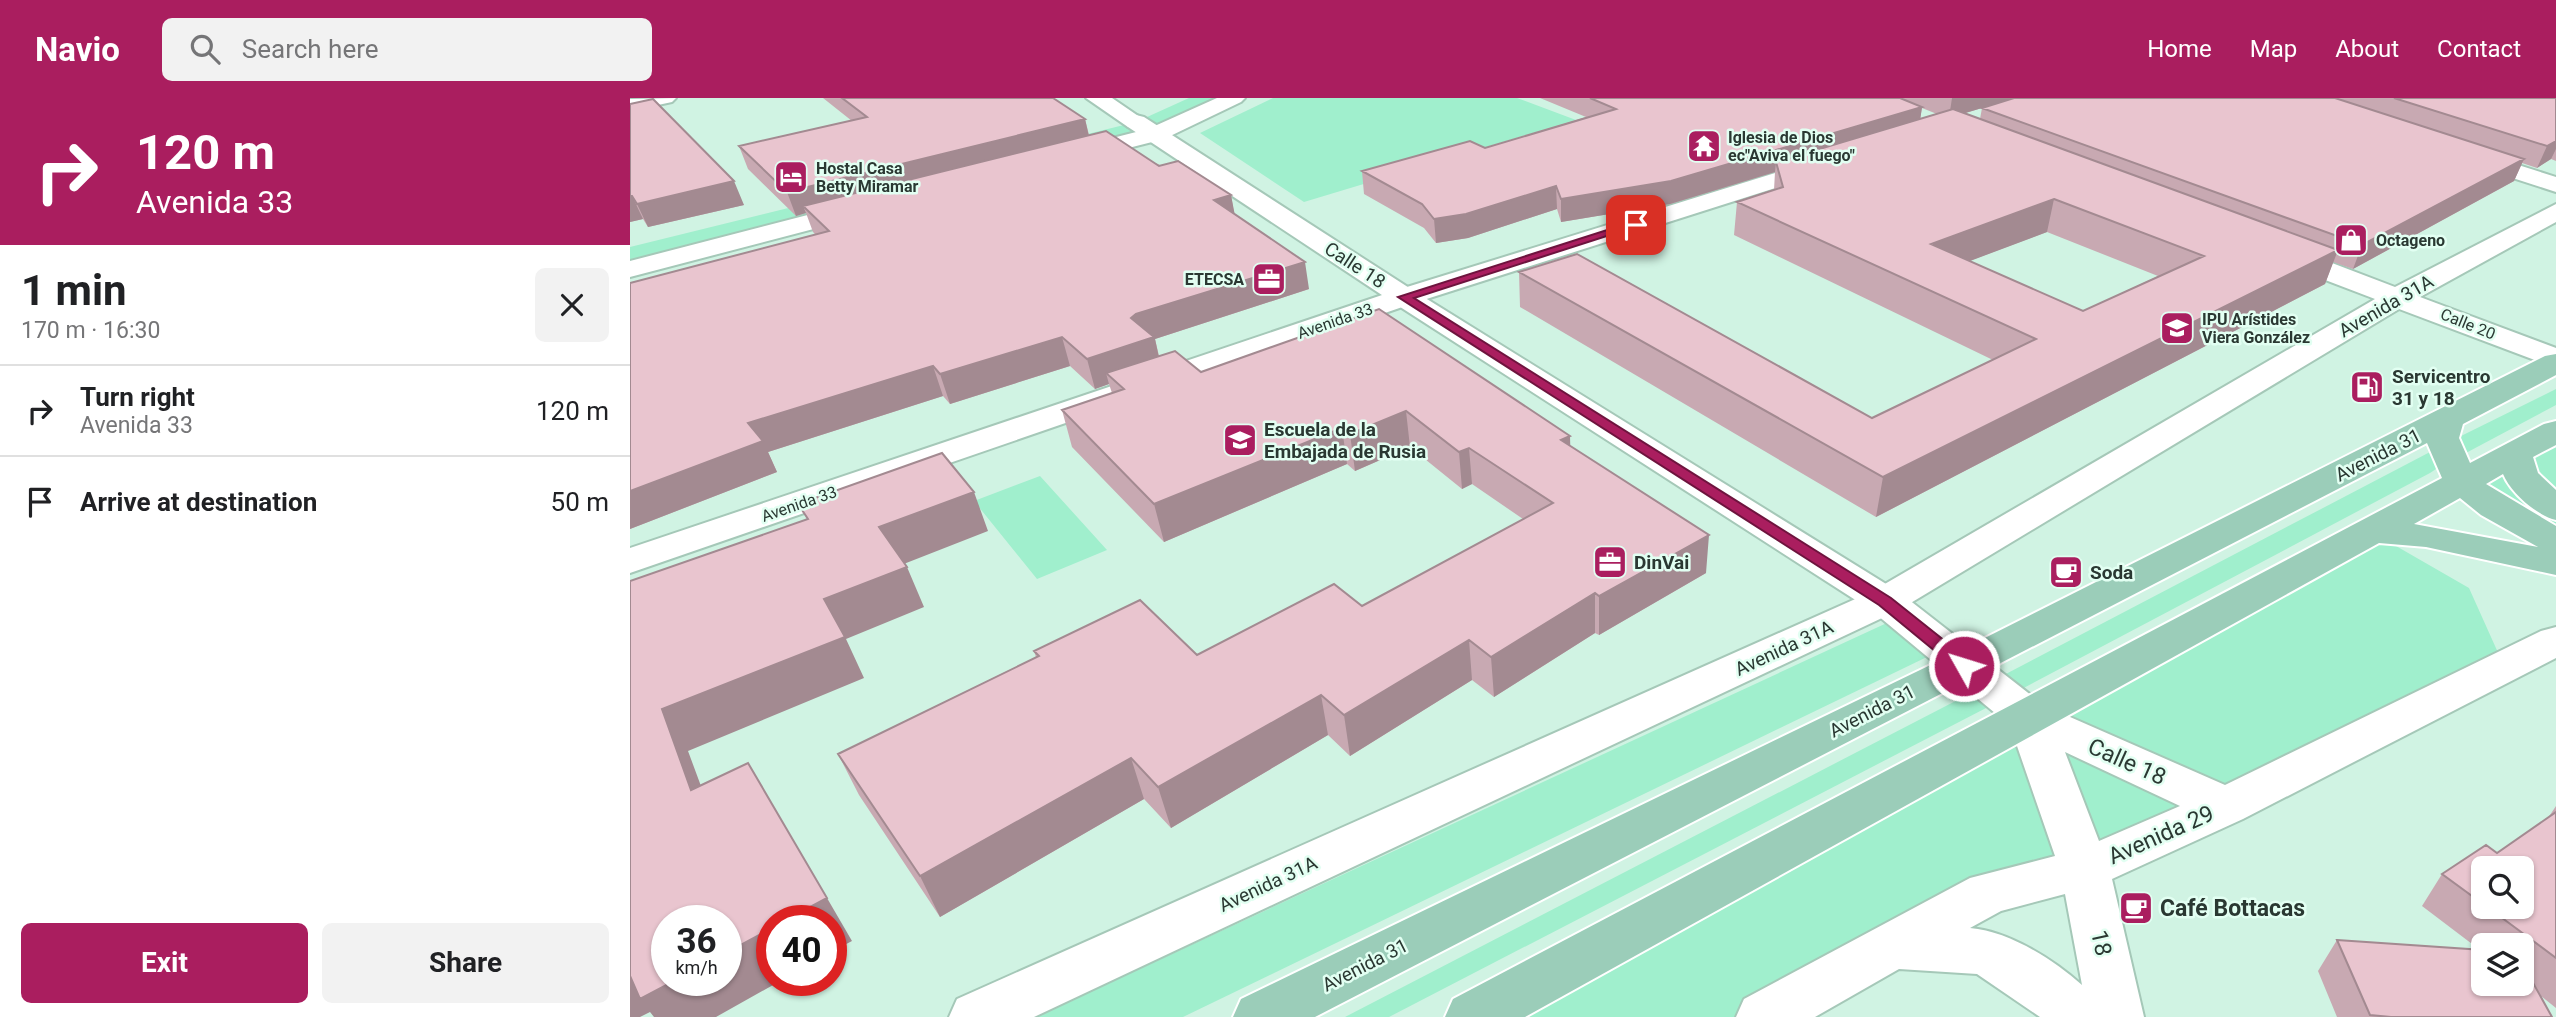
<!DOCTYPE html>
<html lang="en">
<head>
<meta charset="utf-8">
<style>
	body { margin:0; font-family:Roboto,sans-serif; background:#f2f2f2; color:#202124; height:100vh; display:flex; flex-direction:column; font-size:26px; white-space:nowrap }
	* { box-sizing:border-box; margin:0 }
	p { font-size:23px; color:#757577 }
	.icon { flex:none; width:38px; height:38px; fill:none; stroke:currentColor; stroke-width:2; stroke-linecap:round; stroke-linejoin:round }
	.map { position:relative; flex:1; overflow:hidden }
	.drawer { display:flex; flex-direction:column; background:#fff; width:630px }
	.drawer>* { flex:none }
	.guide { background:#aa1e5f; color:#fff; overflow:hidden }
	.controls { position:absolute; left:1841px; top:758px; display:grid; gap:14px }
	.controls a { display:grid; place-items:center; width:63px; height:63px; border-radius:10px; background:#fff; box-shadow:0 2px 5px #0004; font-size:35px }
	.speed { position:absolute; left:21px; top:807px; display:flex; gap:14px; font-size:35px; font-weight:700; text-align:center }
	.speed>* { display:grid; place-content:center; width:91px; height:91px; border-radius:50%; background:#fff; box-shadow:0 2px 5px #0004; line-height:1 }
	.speed small { font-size:18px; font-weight:400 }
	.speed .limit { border:10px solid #d22; background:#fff; color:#111 }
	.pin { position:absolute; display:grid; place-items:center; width:60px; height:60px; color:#fff; margin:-30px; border-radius:14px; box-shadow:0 4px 10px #0006 }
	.me { position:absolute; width:77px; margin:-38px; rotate:309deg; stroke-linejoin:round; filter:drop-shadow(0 0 5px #0008) }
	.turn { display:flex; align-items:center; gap:24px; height:147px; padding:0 21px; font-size:32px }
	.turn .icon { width:91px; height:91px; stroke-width:2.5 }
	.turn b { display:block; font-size:49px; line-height:60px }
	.round { display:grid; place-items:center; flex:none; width:74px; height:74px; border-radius:10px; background:#f2f2f2 }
	.overview { display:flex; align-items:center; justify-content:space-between; height:119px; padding:0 21px }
	h1 { font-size:42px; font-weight:700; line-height:52px }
	.cta { display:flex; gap:14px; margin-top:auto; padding:14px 21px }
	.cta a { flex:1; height:80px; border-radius:10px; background:#aa1e5f; color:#fff; font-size:28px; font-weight:700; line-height:80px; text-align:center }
	.cta a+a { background:#f2f2f2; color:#202124 }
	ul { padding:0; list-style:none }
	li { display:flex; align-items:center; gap:21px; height:91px; padding:0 21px; border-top:2px solid #e0e0e0 }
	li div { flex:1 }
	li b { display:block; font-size:26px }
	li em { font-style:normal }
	header { display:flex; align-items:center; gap:42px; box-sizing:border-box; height:98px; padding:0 35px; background:#aa1e5f; color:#fff }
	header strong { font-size:33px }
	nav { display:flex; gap:38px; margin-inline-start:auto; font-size:24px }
	.search { width:490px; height:63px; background:#f2f2f2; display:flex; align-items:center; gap:18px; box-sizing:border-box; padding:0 24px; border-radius:10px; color:#757577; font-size:26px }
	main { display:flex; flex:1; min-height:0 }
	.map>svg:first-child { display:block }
	.green { fill:#a0efcd }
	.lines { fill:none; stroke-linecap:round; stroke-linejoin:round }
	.minor-casing { stroke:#a5c8b8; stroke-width:4 }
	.tertiary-casing { stroke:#a5c8b8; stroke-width:4 }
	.secondary-casing { stroke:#a5c8b8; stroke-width:4 }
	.primary-casing { stroke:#fff; stroke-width:4 }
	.minor { fill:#fff; fill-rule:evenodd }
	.tertiary { fill:#fff; fill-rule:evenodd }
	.secondary { fill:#fff; fill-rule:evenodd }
	.primary { fill:#9bcdb9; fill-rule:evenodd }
	.wall { fill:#c8a9b2; fill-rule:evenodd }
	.shaded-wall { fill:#a38a91 }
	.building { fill:#e9c5cf; stroke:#a38a91; stroke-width:2; fill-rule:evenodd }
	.route { fill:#aa1e5f; stroke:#6e143e; stroke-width:2 }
	.labels { text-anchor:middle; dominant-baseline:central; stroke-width:5; stroke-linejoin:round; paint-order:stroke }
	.far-poi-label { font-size:16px; font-weight:bold; fill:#2a3832; stroke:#e2fff2; text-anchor:start }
	.far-street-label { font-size:16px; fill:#2a3832; stroke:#e2fff2 }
	.street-label { font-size:19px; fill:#2a3832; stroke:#e2fff2 }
	.poi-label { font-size:19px; font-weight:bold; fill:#2a3832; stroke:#e2fff2; text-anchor:start }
	.near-street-label { font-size:23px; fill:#2a3832; stroke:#e2fff2 }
	.near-poi-label { font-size:23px; font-weight:bold; fill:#2a3832; stroke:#e2fff2; text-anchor:start }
</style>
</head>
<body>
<header>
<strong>Navio</strong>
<div class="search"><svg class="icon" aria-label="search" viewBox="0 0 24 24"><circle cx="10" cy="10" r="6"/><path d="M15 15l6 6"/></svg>Search here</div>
<nav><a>Home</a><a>Map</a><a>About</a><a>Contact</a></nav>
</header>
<main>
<section class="drawer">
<div class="guide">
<div class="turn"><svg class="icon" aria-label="right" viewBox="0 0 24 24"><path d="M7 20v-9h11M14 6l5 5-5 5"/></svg><div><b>120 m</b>Avenida 33</div></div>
</div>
<div class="overview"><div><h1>1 min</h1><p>170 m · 16:30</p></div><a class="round"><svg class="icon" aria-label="close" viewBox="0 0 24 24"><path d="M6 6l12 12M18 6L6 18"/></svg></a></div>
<ul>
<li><svg class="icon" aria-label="right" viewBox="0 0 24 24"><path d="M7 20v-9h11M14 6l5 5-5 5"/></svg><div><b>Turn right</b><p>Avenida 33</p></div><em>120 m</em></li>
<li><svg class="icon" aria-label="arrive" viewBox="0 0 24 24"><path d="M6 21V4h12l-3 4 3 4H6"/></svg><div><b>Arrive at destination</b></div><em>50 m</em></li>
</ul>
<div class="cta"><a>Exit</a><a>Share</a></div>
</section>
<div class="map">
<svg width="1926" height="919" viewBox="0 0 1926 919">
	<rect width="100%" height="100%" fill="#d0f3e3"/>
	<path class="green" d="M559 0H604L526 36 0 171V149L506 24Z
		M643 0H887L946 22 674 104 570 35Z
		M1926 291V307L1834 356 1829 341 1831 338Z
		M1926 333V444L1831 384Z
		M1800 354 1809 369 1800 375 1388 593 1372 578Z
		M410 378 477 452 407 481 344 403Z
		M1740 433 1839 490 1874 568 1134 919H843Z
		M1259 524 1299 558 553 919H405Z
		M1341 595 1358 609 759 919H715Z"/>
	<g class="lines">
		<g class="minor-casing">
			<path id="minor" d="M46 0 42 4 0 13V1Z
				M456 0H482L517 24 514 29H498Z
				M1838 51 1926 79V94L1830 63 1826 58 1830 53Z
				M1194 60 1202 62 1206 67 1202 72 784 205 0 475V450L764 193Z
				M1926 106V124L1790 199 1926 250V270L1769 211 1269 512 404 919H319L327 901 1241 494 1745 201 1640 161 1637 155 1640 149H1660L1765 189Z
				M1926 529V560L1613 721 1482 781 1514 919H1410L1347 876 1269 871 1185 919H1106L1114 901 1340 780 1425 758 1377 619 1383 608 1399 603 1415 608 1595 687 1911 533ZM1435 654 1550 708 1469 743ZM1435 796 1452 887C1424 862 1379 833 1340 830L1371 813Z"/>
		</g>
		<g class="tertiary-casing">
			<path id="tertiary" d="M506 17 514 19 784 193 1269 494 1415 608 1421 619 1415 630 1399 635 1383 630 1241 512 764 205 498 29 495 24 498 19Z"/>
		</g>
		<g class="secondary-casing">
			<path id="secondary" d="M587 0H615L611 4 534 41 443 64 435 62 431 57 435 52 518 31Z
				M228 104 237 107 241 112 237 117 0 179V163Z"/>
		</g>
		<g class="primary-casing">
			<path id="primary" d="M1926 256V277L1833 326 1829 340 1840 365 1914 326 1926 323V347L1903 359 1908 375 1926 392V422C1906 417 1881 395 1873 376L1856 386 1926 428V477L1796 449 1749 445 895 919H815L823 901 1812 380 1797 345 685 919H603L611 901 1319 558 1915 258ZM1830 400 1851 417 1908 449 1784 426Z"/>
		</g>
		<use href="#minor" class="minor"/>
		<use href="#tertiary" class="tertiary"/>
		<use href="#secondary" class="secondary"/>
		<use href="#primary" class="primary"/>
	</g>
	<path class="wall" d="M193 0H423L455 21 459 37 601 97 604 115 679 191 525 241 529 258 571 274 940 338V348L1076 475 969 537 965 535 864 599 842 582 720 658 698 637 541 730 514 701 310 819 229 697 208 656 406 559 404 553 567 557 732 508 893 421 842 386 832 391 780 349 725 373 717 366 534 444 442 349 432 312 482 295 479 286 465 291 440 268 320 306 313 298 138 354 147 374 0 431V185L186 137 183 134 176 115 166 118 118 71 109 48 222 23Z
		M910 0H1926V63L1921 61 1907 70 1892 65 1884 83 1723 171 1703 164 1695 186 1246 419 890 209 889 174 1242 320 1363 262 1104 137 1107 104 1144 92 1145 74 1040 106 931 124 927 111 838 140 806 145 794 130 734 96 732 73 855 50 956 19ZM1292 10 1307 16 1290 21ZM1352 10 1350 21 1335 15ZM1417 134 1528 178 1453 213 1339 163Z
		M0 6 114 107 18 129 13 121 0 124Z
		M1926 708V910L1911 898 1922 919H1707L1688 873 1707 842 1850 852 1792 808 1812 776 1867 755 1918 720ZM1853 770 1892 808H1853ZM1853 847H1892V886H1853Z"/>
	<path class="shaded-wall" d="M1322 0H1385L1319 20Z
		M1292 9 1289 30 1146 64 1145 74 1040 106 931 124V101Z
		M455 21 460 43 173 108 176 115 166 118 157 94Z
		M1926 43V51L1921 61 1907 70 1917 48Z
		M1894 61 1884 83 1723 171 1732 147Z
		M104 83 114 107 18 129 7 106Z
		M926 88 927 111 838 140 806 145 804 121Z
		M601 97 606 123 584 102Z
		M0 98H2L13 121 0 124Z
		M1424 101 1417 134 1295 180 1301 146Z
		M1708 152 1695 186 1246 419 1253 379Z
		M675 164 679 191 525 241 531 269 476 275 479 286 465 291 457 261 501 220 506 216Z
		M432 239 440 268 320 306 310 276Z
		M303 268 313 298 138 354 147 374 0 431V393L118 325Z
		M776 313 780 349 725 373 720 336Z
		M712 330 717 366 534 444 524 406Z
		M940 338 941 375 931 342Z
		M839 350 842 386 832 391 829 354Z
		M344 394 358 433 266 469 249 429Z
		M1079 437 1076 475 969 537V498Z
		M277 469 294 509 216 541 234 580 58 653 88 734 61 692 32 611 194 501Z
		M965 495V535L864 599 861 559Z
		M839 542 842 582 720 658 714 617Z
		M691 597 698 637 541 730 528 689Z
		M501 660 514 701 310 819 290 778Z
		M197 800 222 843 201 854V822H156Z
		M142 830V882H152L86 919H24L20 914 10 919H0V873L46 882H96V855Z"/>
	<path class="building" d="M212 0H423L455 21 157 94 109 48 237 19Z
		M960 0H1270L1292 9 1041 83 931 101 926 88 836 116 804 121 792 106 732 73 840 43 855 50 986 11Z
		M1384 0H1705L1894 61 1732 147 1352 10Z
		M1764 0H1926V43L1917 48Z
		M23 1 104 83 7 106 2 98H0V6Z
		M1323 11 1708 152 1253 379 889 174 947 156 1242 320 1406 241 1107 104 1153 89 1146 64ZM1424 101 1574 158 1453 213 1301 146Z
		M476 33 529 68 548 63 601 97 584 102 675 164 506 216 501 220 524 239 457 261 432 239 310 276 303 268 118 325 133 343 0 393V185L199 133 173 108Z
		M749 211 940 338 931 342 1079 437 969 498 965 495 861 559 839 542 714 617 691 597 528 689 501 660 290 778 208 656 409 558 404 553 510 502 567 557 704 486 732 508 923 405 839 350 829 354 776 313 720 336 712 330 524 406 432 312 494 291 476 275 545 253 571 274Z
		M312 355 344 394 249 429 277 469 194 501 215 539 32 611 61 692 118 665 197 800 156 822H142V830L96 855V822H37V882H46L10 901 0 878V483L178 421 168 406Z
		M1926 714V860L1856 808H1892V770H1853V806L1812 776 1856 747 1867 755Z
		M1707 842 1853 852V886H1892V865L1922 919H1761L1740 917Z"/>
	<path class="route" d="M1002 124 1011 127 784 200 1261 500 1340 563 1343 568 1340 572H1328L1249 507 768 199Z"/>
	<defs>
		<g id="temple-square" transform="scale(1.75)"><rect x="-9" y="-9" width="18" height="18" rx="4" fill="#aa1e5f" stroke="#e2fff2"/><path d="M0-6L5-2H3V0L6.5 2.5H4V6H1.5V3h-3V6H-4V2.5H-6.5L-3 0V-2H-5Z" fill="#fff"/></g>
		<g id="hotel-square" transform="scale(1.75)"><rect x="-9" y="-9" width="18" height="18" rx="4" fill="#aa1e5f" stroke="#e2fff2"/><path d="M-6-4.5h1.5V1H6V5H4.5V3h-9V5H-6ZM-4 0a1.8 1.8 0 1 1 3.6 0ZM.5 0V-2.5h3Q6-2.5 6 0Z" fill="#fff"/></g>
		<g id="shop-square" transform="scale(1.75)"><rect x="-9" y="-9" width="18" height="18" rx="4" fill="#aa1e5f" stroke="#e2fff2"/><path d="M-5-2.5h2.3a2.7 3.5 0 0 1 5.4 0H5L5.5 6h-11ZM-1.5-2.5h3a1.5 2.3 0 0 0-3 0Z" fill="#fff"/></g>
		<g id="office-square" transform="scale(1.75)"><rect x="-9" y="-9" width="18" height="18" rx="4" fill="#aa1e5f" stroke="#e2fff2"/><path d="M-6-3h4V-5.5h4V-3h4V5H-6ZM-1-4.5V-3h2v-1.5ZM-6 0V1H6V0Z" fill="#fff"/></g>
		<g id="school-square" transform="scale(1.75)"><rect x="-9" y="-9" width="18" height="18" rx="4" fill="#aa1e5f" stroke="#e2fff2"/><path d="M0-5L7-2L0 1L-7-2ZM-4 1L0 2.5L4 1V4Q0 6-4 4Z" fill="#fff"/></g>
		<g id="fuel-square" transform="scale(1.75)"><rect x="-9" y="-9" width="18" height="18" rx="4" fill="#aa1e5f" stroke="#e2fff2"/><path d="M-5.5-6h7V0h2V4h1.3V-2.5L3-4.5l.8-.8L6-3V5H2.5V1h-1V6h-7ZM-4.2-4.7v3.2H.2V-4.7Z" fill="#fff"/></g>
		<g id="cafe-square" transform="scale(1.75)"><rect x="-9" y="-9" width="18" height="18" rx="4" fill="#aa1e5f" stroke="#e2fff2"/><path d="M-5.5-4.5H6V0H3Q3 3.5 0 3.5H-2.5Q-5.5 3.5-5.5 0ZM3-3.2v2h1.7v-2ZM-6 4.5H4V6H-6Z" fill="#fff"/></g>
	</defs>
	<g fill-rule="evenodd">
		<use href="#temple-square" x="1074" y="48"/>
		<use href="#hotel-square" x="161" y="79"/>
		<use href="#shop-square" x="1721" y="142"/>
		<use href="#office-square" x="639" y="181"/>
		<use href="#school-square" x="1547" y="230"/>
		<use href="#fuel-square" x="1737" y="289"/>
		<use href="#school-square" x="610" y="342"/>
		<use href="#office-square" x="980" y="464"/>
		<use href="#cafe-square" x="1436" y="474"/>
		<use href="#cafe-square" x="1506" y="810"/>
	</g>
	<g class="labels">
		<g class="far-poi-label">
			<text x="1098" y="39">Iglesia de Dios<tspan x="1098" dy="18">ec"Aviva el fuego"</tspan></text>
			<text x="186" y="70">Hostal Casa<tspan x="186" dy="18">Betty Miramar</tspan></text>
			<text x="1746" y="142">Octageno</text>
			<text x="614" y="181" text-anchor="end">ETECSA</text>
			<text x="1572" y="221">IPU Arístides<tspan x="1572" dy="18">Viera González</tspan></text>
		</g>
		<g class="far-street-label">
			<text transform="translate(705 223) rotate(-19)">Avenida 33</text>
			<text transform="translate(1838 226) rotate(22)">Calle 20</text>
			<text transform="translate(169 406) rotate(-19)">Avenida 33</text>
		</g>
		<g class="street-label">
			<text transform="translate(725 167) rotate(33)">Calle 18</text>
			<text transform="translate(1756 208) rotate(-30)">Avenida 31A</text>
			<text transform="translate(1748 357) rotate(-27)">Avenida 31</text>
			<text transform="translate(1154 550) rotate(-25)">Avenida 31A</text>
			<text transform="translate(1242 613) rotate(-27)">Avenida 31</text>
			<text transform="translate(638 786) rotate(-25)">Avenida 31A</text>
			<text transform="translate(735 867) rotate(-27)">Avenida 31</text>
		</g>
		<g class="poi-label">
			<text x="1762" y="278">Servicentro<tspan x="1762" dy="22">31 y 18</tspan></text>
			<text x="634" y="331">Escuela de la<tspan x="634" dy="22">Embajada de Rusia</tspan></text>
			<text x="1004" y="464">DinVai</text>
			<text x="1460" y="474">Soda</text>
		</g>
		<g class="near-street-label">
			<text transform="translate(1497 664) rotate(24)">Calle 18</text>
			<text transform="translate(1531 737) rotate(-24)">Avenida 29</text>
			<text transform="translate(1471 845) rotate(78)">18</text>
		</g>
		<g class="near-poi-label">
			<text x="1530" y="810">Café Bottacas</text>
		</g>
	</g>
</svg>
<div class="controls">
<a><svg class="icon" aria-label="search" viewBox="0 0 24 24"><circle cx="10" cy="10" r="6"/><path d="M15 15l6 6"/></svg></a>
<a><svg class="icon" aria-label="layers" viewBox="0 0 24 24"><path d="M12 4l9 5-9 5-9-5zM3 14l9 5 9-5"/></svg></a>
</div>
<div class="speed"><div>36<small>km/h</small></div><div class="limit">40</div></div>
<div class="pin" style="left:1006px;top:127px;background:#d93025"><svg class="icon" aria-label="arrive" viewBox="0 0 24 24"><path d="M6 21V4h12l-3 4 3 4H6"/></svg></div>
<svg class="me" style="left:1334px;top:568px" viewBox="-20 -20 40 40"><circle r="17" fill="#aa1e5f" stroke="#fff" stroke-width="3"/><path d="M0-11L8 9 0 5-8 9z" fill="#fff"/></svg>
</div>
</main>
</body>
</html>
